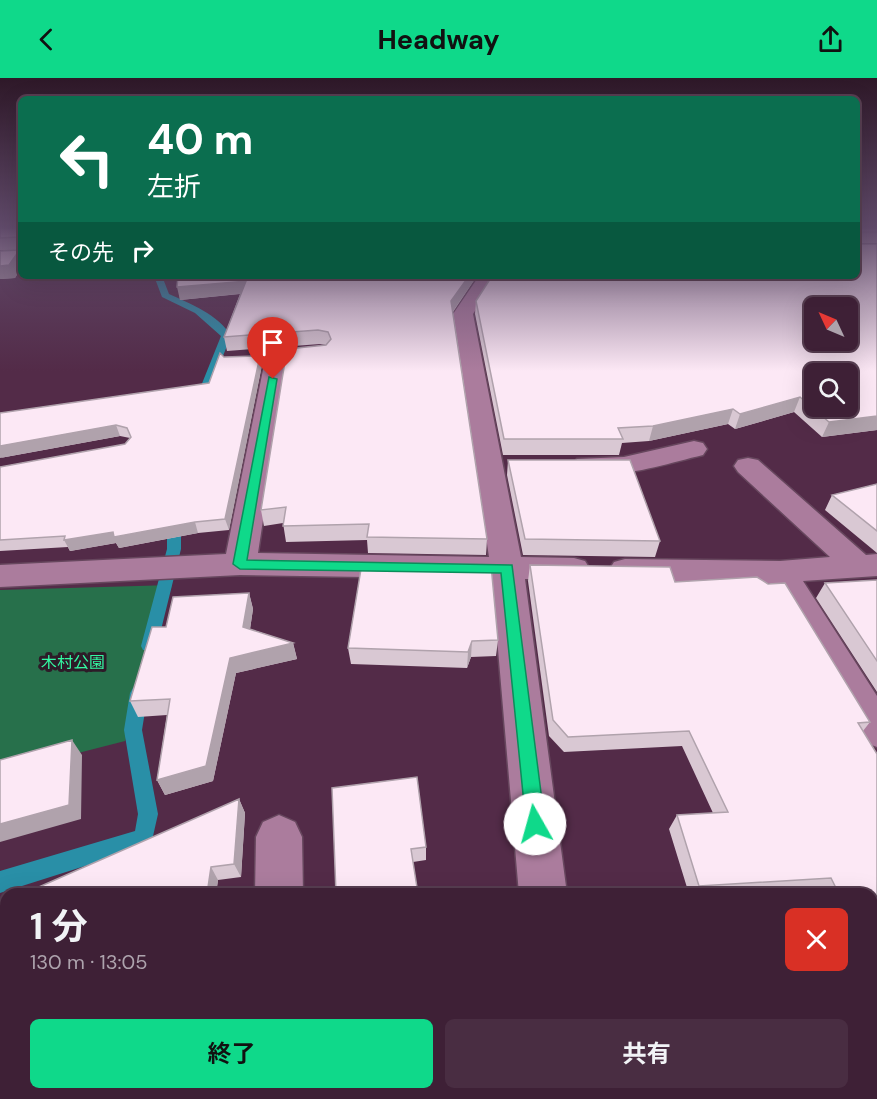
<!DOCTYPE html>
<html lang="ja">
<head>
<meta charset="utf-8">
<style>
	body { margin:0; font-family:"DM Sans","Noto Sans JP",sans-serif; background:#492d42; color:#f1f3f6; height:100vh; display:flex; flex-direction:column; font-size:22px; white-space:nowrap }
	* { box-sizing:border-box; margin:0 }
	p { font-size:20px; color:#ada3ad }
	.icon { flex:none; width:33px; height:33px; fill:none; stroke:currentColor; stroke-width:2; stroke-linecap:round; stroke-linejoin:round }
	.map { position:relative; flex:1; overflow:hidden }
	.panel { position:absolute; left:0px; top:810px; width:878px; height:212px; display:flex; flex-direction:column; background:#3e2036; border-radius:18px 18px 0 0; box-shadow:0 6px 24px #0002,0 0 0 2px #573e51 }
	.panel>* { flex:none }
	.banner { position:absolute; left:18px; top:18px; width:842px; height:183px; border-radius:9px; box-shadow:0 6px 24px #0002,0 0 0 2px #573e51; background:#0b6e4f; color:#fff; overflow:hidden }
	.needle { width:39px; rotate:314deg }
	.controls { position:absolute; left:804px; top:219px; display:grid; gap:12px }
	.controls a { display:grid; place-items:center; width:54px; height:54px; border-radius:9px; background:#3e2036; box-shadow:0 6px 24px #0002,0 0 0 2px #573e51; font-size:30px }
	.pin { position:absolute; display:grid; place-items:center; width:51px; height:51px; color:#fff; margin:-62px -26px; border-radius:50% 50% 50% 0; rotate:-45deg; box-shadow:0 0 6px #0007 }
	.pin .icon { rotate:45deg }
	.me { position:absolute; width:66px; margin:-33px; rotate:353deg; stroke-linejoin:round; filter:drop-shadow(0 0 4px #0008) }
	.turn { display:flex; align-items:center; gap:21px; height:126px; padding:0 30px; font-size:27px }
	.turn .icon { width:78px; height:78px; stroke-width:2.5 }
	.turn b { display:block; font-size:42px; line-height:51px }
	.then { display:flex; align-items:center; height:57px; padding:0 30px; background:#0003; gap:12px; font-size:22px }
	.round { display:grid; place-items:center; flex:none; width:63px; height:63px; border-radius:9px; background:#492d42 }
	.summary { display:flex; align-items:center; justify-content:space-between; height:102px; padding:0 30px }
	h1 { font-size:36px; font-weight:700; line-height:45px }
	.button { display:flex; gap:12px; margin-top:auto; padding:12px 30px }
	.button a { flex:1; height:69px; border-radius:9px; background:#0fd98a; color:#111; font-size:24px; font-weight:700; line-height:69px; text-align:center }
	.button a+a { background:#492d42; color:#f1f3f6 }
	header { display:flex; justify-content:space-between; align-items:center; height:78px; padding:0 30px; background:#0fd98a; color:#111; font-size:27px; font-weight:700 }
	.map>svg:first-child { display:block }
	.green { fill:#27704b }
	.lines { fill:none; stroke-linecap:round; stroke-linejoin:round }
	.stream { fill:#298fa7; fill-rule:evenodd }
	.street-casing { stroke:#67475e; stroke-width:3 }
	.street { fill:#ab7c9d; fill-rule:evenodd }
	.wall { fill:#d9c8d3 }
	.shaded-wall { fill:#b0a2ac }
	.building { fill:#fce8f5; stroke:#b0a2ac; stroke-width:1.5; fill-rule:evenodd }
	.route { fill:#0fd98a; stroke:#0a8d5a; stroke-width:1.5 }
	.labels { text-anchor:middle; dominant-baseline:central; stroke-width:6; stroke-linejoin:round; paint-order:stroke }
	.park-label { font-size:16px; fill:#33f7a1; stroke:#2d1b28 }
</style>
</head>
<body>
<header><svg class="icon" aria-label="back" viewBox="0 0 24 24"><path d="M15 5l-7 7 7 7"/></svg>Headway<svg class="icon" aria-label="share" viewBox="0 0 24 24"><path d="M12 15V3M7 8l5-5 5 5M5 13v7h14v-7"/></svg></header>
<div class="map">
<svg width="877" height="1021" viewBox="0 0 877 1021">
	<rect width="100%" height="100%" fill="#532b48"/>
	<path class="green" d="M172 507 125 663 0 695V512Z"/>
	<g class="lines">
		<path class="stream" d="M154 198H162L169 216C189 225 219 237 231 258L204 325 195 323 221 258 195 235 162 219Z
			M174 436 181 440V471L157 568 155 572H143L141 568 167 471V440Z
			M139 608 145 610 148 615 142 652 158 736 151 767 0 815V793L135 753 138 736 124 652 130 615 133 610Z"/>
		<g class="street-casing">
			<path id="street" d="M479 198H497L473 236 521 479 574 480 585 483 590 491 585 499 574 502 525 501 567 816H519L492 501 240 497 0 509V487L226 476 266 277 269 272H285L288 277 258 475 489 479 453 236Z
				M694 363 703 365 707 371 703 377C664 386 618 403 577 393L574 387 577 381 624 379Z
				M748 380 758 382 866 477 877 476V498L803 503 877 618V669L863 664 770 505 625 503 614 500 609 492 614 484 625 481 780 483 830 479 738 394 734 388 738 382Z
				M279 737 295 744 302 759 303 816H255L256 759 263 744Z
				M100 1016H182L180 1021H98Z
				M536 1016H594L595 1021H537Z"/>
		</g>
		<use href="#street" class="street"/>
	</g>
	<path class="wall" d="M0 150H21V190L15 200 0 201V173L18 172H0Z
		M856 150H877V165H859V166H877V352L822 359 794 334 735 351 728 346 649 363 622 365 619 377H503L475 236 476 223Z
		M178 198H477L453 234 487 461 486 477 368 475 367 462 286 464 283 445 264 448 261 432 326 267 320 266 227 273 224 259 240 216 180 222Z
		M224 279 262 287 229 452 198 455 119 470 116 465 70 473 68 469 0 473V389L125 366 130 360 120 358 0 380 209 305Z
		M508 382 660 463 655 479 523 477 507 397Z
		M877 406V475L825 432 832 417Z
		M491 487 498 562 496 578 471 579 467 590 351 586 348 570Z
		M530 487 675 504 870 644 863 653 877 676V942L872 930V816H819L818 813 765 816H689L669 751 677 737 713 735 682 668 564 674 549 658 528 503Z
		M877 502V614L816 520 825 505Z
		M249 515 253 531 250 551 293 565 297 581 236 595 213 703 165 717 157 702 167 637 138 639 130 623 166 549Z
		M332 710 426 769V782L413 784Z
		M239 721 245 735 241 799 218 802 216 816H23Z"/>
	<path class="shaded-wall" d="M21 170V190L15 200 0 201V188Z
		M469 198H477L451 236V223Z
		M246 203 248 215 180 222 177 209Z
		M260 278 262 287 229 452 225 441Z
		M800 319 794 334 735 351 740 336Z
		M733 331 728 346 649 363 653 348Z
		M877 338V352L822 359 829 344Z
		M116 347 120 358 0 380V368Z
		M195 444 198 455 119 470 116 465 70 473 64 462 113 454Z
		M249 515 253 531 248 565 243 549Z
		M472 563 471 579 467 590 468 574Z
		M293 565 297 581 236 595 213 703 165 717 157 702 230 580Z
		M72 662 82 677 81 741 0 764V746Z
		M239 721 245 735 241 799 234 786Z
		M211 789 218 802 216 816H207Z
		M6 965V981L0 984V968Z"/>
	<path class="building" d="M0 150H21V170L9 187 0 188V173L18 172V159L0 160Z
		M856 150H877V154H859V166H877V338L829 344 800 319 740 336 733 331 653 348 618 350 623 361H504L476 223 492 198H856ZM814 230H848V262H814ZM814 296H848V328H814Z
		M178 198H469L451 223 487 461 367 459 369 446 283 448 286 429 261 432 287 271 326 267 331 261 328 254 318 252 224 259 246 203 177 209Z
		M220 275 224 279 260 278 225 441 195 444 114 459 113 454 64 462 65 458 0 462V389L125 366 131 359 127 350 116 347 0 368V335L209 305Z
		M508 382H630L660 463 525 461Z
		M877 406V453L832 417Z
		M362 485 491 487 498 562 472 563 468 574 348 570Z
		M530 487 670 489 675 504 757 499 768 506 785 505 870 644 858 645 877 676V896L872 884V816H839L831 800 699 808 677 737 728 734 689 653 568 659 553 642Z
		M877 502V583L825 505Z
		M249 515 243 549 293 565 230 580 206 688 157 702 170 621 130 623 152 549H166L173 519Z
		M72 662 69 727 0 746V682Z
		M417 699 426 769 411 771 418 816H336L332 710Z
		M239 721 234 786 211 789 207 816H23Z
		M6 823V965L0 968V826Z"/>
	<linearGradient id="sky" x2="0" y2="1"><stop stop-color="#2e1828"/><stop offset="0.51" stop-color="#604a6a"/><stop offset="1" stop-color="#604a6a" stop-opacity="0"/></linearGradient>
	<rect width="877" height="293" fill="url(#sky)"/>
	<path class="route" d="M269 299 277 301 247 482 512 487 545 746 542 752 535 755 529 752 526 746 501 495 240 491 233 486Z"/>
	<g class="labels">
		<g class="park-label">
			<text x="73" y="584">木村公園</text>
		</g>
	</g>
</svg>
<div class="controls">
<a><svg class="needle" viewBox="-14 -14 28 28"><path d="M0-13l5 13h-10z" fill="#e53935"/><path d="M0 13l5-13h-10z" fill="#ada3ad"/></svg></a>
<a><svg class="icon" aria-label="search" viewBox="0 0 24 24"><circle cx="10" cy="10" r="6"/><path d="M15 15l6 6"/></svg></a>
</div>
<div class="pin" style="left:273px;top:301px;background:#d93025"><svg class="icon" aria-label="arrive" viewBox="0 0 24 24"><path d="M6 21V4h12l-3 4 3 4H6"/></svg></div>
<svg class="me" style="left:535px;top:746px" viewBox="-20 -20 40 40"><circle r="19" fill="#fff"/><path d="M0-13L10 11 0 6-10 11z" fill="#0fd98a"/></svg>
<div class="banner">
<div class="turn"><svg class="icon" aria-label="left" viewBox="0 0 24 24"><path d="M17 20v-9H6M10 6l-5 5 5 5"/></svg><div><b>40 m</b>左折</div></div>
<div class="then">その先<svg class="icon" aria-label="right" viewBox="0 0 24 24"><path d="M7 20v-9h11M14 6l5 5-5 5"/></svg></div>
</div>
<section class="panel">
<div class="summary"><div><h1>1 分</h1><p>130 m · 13:05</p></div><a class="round" style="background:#d93025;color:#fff"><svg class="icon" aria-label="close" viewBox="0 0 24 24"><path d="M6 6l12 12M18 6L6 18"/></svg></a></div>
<div class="button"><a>終了</a><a>共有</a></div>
</section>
</div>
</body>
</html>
